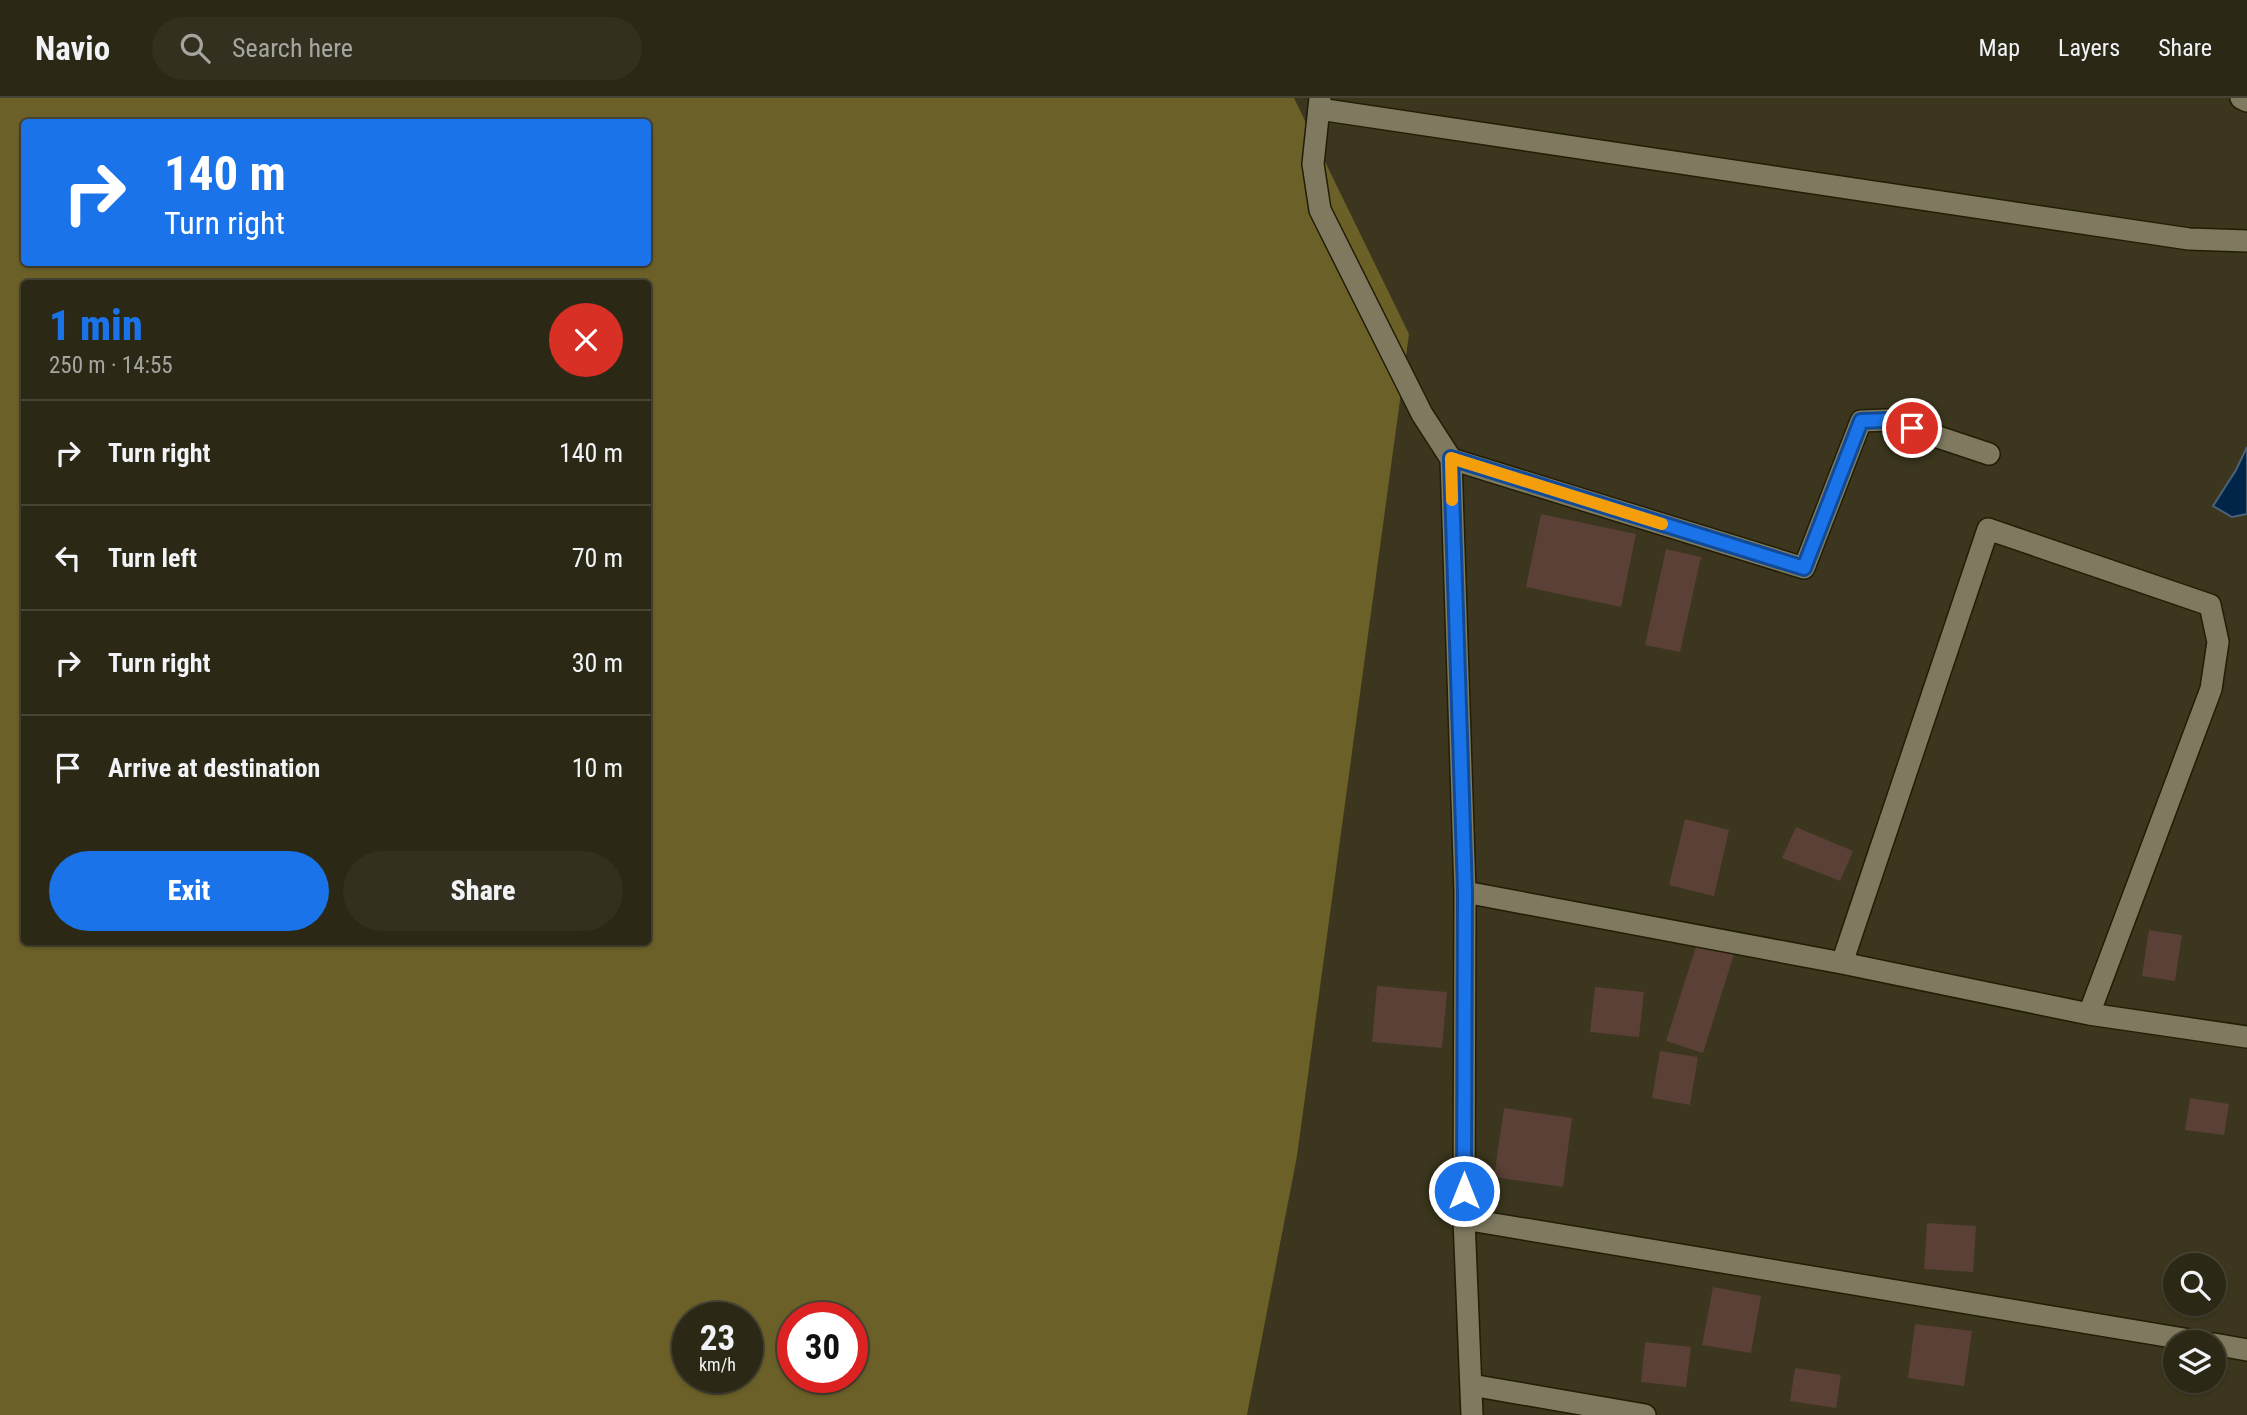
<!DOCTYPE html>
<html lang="en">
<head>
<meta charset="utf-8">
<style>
	body { margin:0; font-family:"Roboto Condensed",sans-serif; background:#34301f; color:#f1f3f6; height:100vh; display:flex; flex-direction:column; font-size:26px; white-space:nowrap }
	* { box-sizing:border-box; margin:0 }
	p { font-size:23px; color:#a6a6a1 }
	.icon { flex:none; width:38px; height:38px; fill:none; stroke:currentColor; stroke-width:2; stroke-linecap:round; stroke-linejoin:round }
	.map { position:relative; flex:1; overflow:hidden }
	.sheet { position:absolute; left:21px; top:182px; width:630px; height:665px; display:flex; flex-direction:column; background:#2c2816; border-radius:7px; box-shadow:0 2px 5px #0004,0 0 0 2px #484435 }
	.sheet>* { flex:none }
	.banner { position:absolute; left:21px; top:21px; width:630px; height:147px; border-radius:7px; box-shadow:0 2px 5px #0004,0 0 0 2px #484435; background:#1a73e8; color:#fff; overflow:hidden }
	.controls { position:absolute; left:2163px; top:1155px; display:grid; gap:14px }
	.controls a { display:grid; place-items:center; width:63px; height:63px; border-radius:50%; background:#2c2816; box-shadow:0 2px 5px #0004,0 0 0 2px #484435; font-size:35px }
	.speed { position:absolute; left:672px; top:1204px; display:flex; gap:14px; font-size:35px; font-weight:700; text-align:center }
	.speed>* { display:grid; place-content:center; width:91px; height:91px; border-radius:50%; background:#2c2816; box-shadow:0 2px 5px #0004,0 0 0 2px #484435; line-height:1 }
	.speed small { font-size:18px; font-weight:400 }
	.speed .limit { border:10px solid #d22; background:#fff; color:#111 }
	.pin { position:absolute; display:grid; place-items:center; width:60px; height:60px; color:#fff; margin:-30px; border:4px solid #fff; border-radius:50%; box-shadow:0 2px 7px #0007 }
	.me { position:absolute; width:77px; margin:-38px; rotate:0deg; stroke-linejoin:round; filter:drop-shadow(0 0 5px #0008) }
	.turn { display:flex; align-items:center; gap:24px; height:147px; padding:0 28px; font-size:32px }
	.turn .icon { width:91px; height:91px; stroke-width:2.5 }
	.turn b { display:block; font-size:49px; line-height:60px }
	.round { display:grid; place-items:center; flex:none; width:74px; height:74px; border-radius:37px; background:#34301f }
	.head { display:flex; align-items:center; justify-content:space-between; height:119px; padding:0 28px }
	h1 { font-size:42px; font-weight:800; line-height:52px; color:#1a73e8 }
	.primary-button { display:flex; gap:14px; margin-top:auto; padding:14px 28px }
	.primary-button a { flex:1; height:80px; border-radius:42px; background:#1a73e8; color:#fff; font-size:28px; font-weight:800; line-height:80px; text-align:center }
	.primary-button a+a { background:#34301f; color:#f1f3f6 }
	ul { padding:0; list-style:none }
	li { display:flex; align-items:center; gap:21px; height:105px; padding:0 28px; border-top:2px solid #484435 }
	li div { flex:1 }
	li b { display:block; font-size:26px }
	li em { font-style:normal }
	header { display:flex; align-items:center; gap:42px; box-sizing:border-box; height:98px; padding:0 35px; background:#2c2816; border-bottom:2px solid #484435 }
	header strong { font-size:33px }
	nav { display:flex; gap:38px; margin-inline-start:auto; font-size:24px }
	.search { width:490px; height:63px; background:#34301f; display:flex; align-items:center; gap:18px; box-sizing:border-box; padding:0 24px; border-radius:38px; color:#a6a6a1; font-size:26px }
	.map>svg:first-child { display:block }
	.forest { fill:#6b6027; fill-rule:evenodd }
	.water { fill:#002549; stroke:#4a6378; stroke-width:2 }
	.building { fill:#5a4036 }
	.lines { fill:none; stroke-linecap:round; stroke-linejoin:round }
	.minor-casing { stroke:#221d05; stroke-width:24 }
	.tertiary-casing { stroke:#221d05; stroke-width:24 }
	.minor { stroke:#7f7a5f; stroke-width:21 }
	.tertiary { stroke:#7f7a5f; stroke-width:21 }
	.route-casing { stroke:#114b97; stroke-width:18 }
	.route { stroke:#1a73e8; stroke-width:12 }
	.slow { stroke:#f59e0b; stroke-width:12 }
</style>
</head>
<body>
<header>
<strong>Navio</strong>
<div class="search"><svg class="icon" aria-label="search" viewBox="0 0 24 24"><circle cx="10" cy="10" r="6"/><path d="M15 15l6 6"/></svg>Search here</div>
<nav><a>Map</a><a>Layers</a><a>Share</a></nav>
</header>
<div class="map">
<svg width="2247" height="1317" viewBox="0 0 2247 1317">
	<rect width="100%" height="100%" fill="#3b361d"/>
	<path class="forest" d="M0 0H1294L1409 236 1297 1058 1247 1317H0ZM24 24H648V164H24ZM24 186H648V844H24ZM688 1220H747V1279H688ZM793 1220H852V1279H793Z"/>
	<path class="water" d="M2247 349V416L2232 419 2213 408 2236 372Z"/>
	<path class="building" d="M1541 416 1636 436 1621 509 1526 489Z
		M1666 451 1701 459 1680 554 1645 547Z
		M1685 721 1729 732 1714 798 1669 787Z
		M1796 729 1853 753 1840 783 1782 760Z
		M2149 832 2182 837 2175 883 2142 878Z
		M1698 842 1735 853 1703 955 1666 943Z
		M1377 888 1447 894 1442 950 1372 944Z
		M1595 889 1644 894 1639 939 1590 934Z
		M1660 953 1698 959 1690 1007 1652 1000Z
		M2190 1000 2229 1006 2224 1037 2185 1032Z
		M1504 1010 1572 1020 1563 1089 1494 1079Z
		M1927 1125 1976 1128 1973 1174 1924 1171Z
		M1713 1189 1761 1198 1751 1255 1702 1247Z
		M1915 1226 1972 1233 1964 1288 1908 1280Z
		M1645 1244 1691 1249 1686 1289 1641 1284Z
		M1795 1270 1841 1277 1836 1310 1790 1303Z"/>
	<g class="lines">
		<g class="minor-casing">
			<path id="minor" d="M1320 0 1313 66 1320 112 1422 316 1451 361 1465 794 1464 1121 1472 1317
				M1319 11 2189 141 2247 143
				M1451 361 1804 470 1861 323 1887 322 1989 356
				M1465 794 1842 865 2089 916 2247 939
				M1842 865 1988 431 2210 507 2218 544 2211 591 2089 916
				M1464 1121 2202 1244
				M2214 1246 2247 1252
				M1471 1287 1645 1317"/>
		</g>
		<g class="tertiary-casing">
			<path id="tertiary" d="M2241 0 2247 3"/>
		</g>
		<use href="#minor" class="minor"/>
		<use href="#tertiary" class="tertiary"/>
	</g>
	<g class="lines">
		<g class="route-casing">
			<path id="route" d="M1464 1093 1465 794 1451 360 1804 470 1861 323 1887 322 1912 330"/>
		</g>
		<use href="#route" class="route"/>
		<path class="slow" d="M1452 402 1451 360 1662 426"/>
	</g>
</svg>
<div class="controls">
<a><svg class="icon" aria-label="search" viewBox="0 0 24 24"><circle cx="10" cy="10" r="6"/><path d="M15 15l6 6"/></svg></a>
<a><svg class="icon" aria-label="layers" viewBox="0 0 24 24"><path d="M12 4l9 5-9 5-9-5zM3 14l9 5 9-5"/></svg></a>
</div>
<div class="speed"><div>23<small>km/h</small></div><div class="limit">30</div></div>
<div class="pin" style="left:1912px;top:330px;background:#d93025"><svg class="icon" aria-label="arrive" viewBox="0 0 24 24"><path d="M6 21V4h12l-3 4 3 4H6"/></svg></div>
<svg class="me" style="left:1464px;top:1093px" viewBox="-20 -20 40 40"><circle r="17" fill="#1a73e8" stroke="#fff" stroke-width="3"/><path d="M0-11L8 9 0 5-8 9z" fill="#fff"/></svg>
<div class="banner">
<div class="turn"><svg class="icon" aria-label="right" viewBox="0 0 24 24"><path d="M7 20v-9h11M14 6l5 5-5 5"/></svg><div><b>140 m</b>Turn right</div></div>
</div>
<section class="sheet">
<div class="head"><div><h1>1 min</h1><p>250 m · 14:55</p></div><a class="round" style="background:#d93025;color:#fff"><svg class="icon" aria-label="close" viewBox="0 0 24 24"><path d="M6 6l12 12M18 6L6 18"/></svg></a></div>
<ul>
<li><svg class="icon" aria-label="right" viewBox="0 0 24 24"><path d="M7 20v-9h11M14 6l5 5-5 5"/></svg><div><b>Turn right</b></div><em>140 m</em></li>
<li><svg class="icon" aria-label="left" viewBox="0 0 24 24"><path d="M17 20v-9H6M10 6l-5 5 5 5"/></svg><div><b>Turn left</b></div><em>70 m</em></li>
<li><svg class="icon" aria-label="right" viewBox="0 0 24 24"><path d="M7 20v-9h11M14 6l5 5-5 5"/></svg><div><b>Turn right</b></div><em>30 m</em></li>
<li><svg class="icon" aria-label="arrive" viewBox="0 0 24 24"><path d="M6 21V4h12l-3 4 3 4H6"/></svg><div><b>Arrive at destination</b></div><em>10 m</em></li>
</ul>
<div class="primary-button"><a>Exit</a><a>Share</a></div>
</section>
</div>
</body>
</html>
